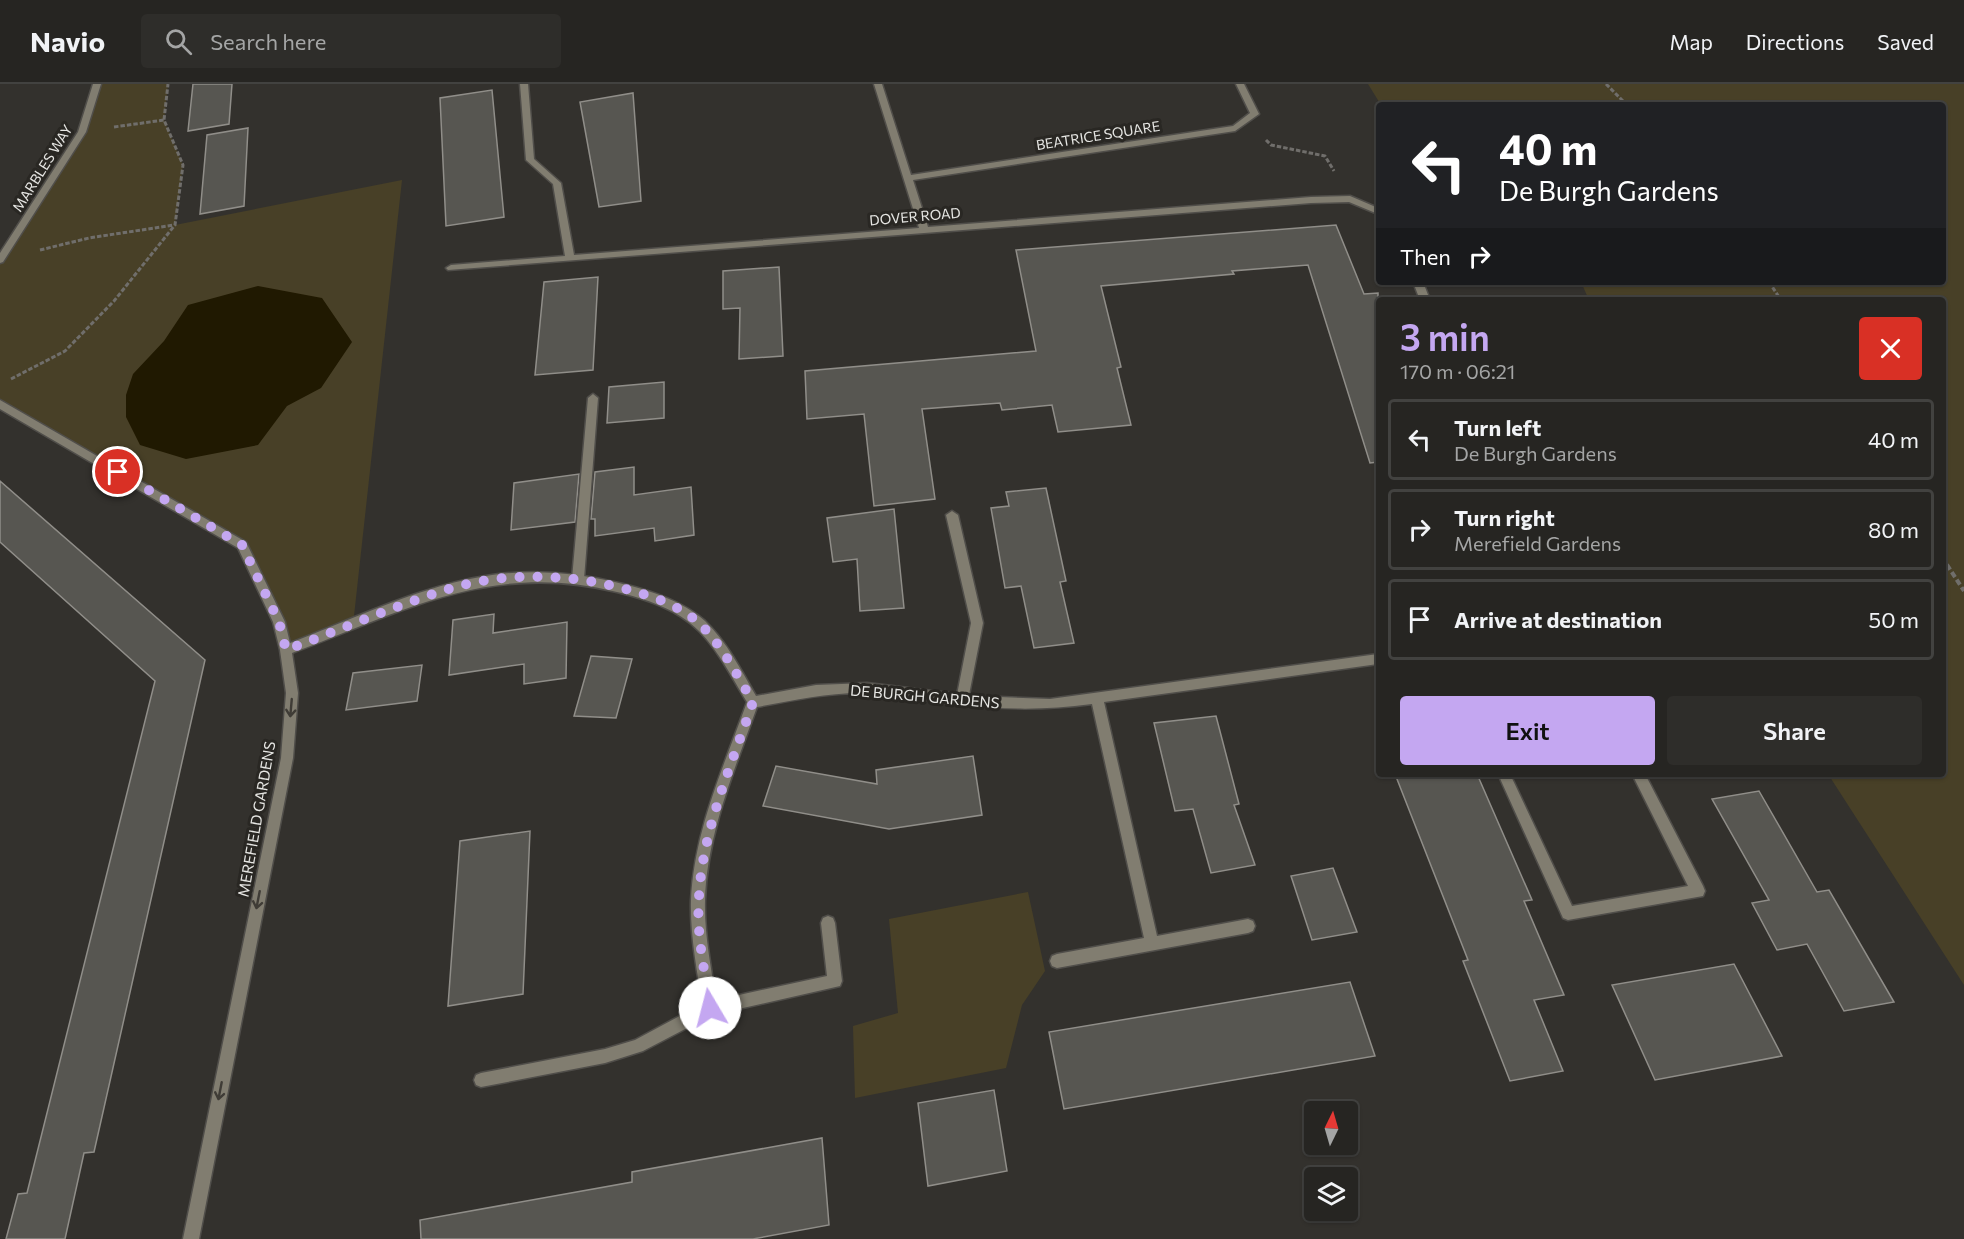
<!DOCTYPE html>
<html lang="en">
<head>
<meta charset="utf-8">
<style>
	body { margin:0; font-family:Commissioner,sans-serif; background:#2e2d2a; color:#f1f3f6; height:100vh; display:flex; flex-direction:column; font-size:22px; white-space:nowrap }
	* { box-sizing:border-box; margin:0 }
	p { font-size:20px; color:#a4a5a5 }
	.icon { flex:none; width:33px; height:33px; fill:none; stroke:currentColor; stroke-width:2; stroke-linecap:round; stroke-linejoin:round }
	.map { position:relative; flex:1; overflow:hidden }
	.details { position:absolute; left:1376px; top:213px; width:570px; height:480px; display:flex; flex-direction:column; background:#262522; border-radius:6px; box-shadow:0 2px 4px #0004,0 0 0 2px #424240 }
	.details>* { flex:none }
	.banner { position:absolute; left:1376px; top:18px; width:570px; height:183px; border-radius:6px; box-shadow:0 2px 4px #0004,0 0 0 2px #424240; background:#202124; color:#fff; overflow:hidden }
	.needle { width:39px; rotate:5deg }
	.tools { position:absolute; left:1304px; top:1017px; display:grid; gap:12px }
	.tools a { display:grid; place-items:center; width:54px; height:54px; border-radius:6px; background:#262522; box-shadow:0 2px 4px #0004,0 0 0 2px #424240; font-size:30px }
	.pin { position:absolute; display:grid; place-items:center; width:51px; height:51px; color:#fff; margin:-26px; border:3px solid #fff; border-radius:50%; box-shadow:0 2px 6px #0007 }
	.me { position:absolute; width:66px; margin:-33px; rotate:352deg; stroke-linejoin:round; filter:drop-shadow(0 0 4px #0008) }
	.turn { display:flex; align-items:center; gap:21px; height:126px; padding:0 24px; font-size:27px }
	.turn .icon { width:78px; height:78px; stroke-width:2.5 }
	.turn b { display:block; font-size:42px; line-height:51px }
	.then { display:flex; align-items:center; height:57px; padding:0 24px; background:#0003; gap:12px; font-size:22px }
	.round { display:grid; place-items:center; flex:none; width:63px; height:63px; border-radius:6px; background:#2e2d2a }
	.head { display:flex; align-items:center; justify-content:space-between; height:102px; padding:0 24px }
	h1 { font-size:36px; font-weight:600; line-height:45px; color:#c4a7f1 }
	.primary-button { display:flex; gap:12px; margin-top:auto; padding:12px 24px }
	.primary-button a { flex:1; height:69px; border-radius:6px; background:#c4a7f1; color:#111; font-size:24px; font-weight:600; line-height:69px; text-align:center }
	.primary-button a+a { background:#2e2d2a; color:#f1f3f6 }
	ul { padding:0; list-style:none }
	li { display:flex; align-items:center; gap:18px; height:81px; margin:0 12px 9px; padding:0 12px; border:3px solid #424240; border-radius:6px }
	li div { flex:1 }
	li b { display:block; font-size:22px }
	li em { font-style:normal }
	header { display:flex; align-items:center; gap:36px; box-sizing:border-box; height:84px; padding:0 30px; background:#262522; border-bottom:2px solid #424240 }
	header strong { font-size:28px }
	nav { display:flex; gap:33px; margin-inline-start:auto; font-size:21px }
	.search { width:420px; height:54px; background:#2e2d2a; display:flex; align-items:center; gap:15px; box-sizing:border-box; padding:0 21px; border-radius:6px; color:#a4a5a5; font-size:22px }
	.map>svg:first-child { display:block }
	.green { fill:#484027 }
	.water { fill:#201901 }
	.building { fill:#575651; stroke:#908e89; stroke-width:1.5 }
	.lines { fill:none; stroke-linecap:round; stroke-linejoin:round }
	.service-casing { stroke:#504e4a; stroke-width:3 }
	.minor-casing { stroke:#504e4a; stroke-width:3 }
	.path-far1 { stroke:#706e6b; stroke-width:3; stroke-dasharray:4.5 2; stroke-linecap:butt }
	.path { stroke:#706e6b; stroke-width:4; stroke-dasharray:6 3; stroke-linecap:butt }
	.service { fill:#817d70; fill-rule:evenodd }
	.minor { fill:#817d70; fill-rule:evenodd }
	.oneway { stroke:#3f3c36 }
	.route { stroke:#c4a7f1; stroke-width:10; stroke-dasharray:0 18 }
	.labels { text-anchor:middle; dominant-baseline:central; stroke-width:6; stroke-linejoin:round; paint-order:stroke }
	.far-street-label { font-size:14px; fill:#e6e6e3; stroke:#292723 }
	.street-label { font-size:15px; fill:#e6e6e3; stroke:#292723 }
</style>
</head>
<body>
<header>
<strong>Navio</strong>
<div class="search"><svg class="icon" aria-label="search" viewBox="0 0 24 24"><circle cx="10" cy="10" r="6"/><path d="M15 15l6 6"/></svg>Search here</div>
<nav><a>Map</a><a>Directions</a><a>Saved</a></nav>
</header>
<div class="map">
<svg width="1964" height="1155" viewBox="0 0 1964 1155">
	<rect width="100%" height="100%" fill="#33312d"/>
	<path class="green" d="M97 0H168L164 36 183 81 175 141 402 96 353 541 286 566 242 461 0 320V176L82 48Z
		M1368 0H1964V901L1828 690H1942V216H1589L1581 198H1942V21H1381Z
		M1028 808 1045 887 1022 921 1006 984 855 1014 853 942 898 929 889 835Z"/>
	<path class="water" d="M258 202 322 214 352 258 321 304 287 322 258 361 186 375 140 361 126 333V311L133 290 164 257 188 221Z"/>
	<path class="building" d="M193 0H232L229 40 188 47Z
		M492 6 504 133 446 142 440 14Z
		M633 9 641 117 599 123 580 18Z
		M248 44 244 122 200 130 207 51Z
		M1336 141 1364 210 1378 209V378L1370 379 1308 181 1232 187 1234 190 1101 202 1121 283 1117 284 1131 341 1058 348 1052 321 1002 326 1000 319 922 325 935 415 874 422 864 330 807 335 805 287 1036 267 1016 166Z
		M779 183 783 272 739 275 740 224 723 225V187Z
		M598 193 593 286 535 291 544 198Z
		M664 298V334L607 339 609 303Z
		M634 383V411L691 403 694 451 655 457 654 444 595 452V435H591L595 388Z
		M579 390 575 438 511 446 514 399Z
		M0 397 205 576 94 1068 84 1069 65 1155H6L18 1110 27 1109 155 597 0 458Z
		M1046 404 1066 497 1060 498 1074 559 1034 564 1021 502 1005 504 991 424 1009 422 1006 408Z
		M894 425 904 524 860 527 857 475 833 478 827 434Z
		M494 530 493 549 567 538 566 594 524 600V580L449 591 453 536Z
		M591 572 632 575 616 634 574 632Z
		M422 581 417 617 346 626 353 589Z
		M1216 632 1239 720 1234 721 1255 781 1211 789 1193 725 1175 727 1154 639Z
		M973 672 982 731 889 745 763 722 776 682 877 700 876 686Z
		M1395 690H1477L1532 816 1524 817 1564 911 1534 916 1563 987 1510 997 1463 877 1468 876Z
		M1759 707 1817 808 1829 806 1894 918 1844 927 1807 860 1777 866 1752 819 1769 816 1712 715Z
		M530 747 523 910 448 922 460 757Z
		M1333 784 1357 848 1312 856 1291 792Z
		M1734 880 1782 972 1655 996 1612 901Z
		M1350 898 1375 972 1064 1025 1049 948Z
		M994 1006 1007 1087 928 1102 918 1019Z
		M822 1054 829 1141 753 1155H421L420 1136 632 1098V1088Z"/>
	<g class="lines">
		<g class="service-casing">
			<path id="service" d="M593 310 598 314 584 495 582 498H574L572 495 588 314Z
				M952 427 958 431 983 539 968 616 966 620 962 621 958 620 956 616 971 539 946 431Z"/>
		</g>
		<g class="minor-casing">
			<path id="minor" d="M93 0H101L86 48 3 178 0 179V169L78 48Z
				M520 0H528L534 75 561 99 574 171 919 144 874 0H882L911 91 1233 42 1250 29 1236 0H1244L1259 30 1235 47 913 96 928 143 1311 113 1350 112 1378 124V130L1349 118 1311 119 448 186 446 184 451 181 565 172 553 100 526 76Z
				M1413 198H1423L1430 216H1420Z
				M0 316 246 458 285 538 290 559C356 534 422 501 492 491 536 485 580 489 623 500 652 507 682 517 705 537 727 558 741 586 756 612L816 601 867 599 974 612 1050 615 1378 570V580L1104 618 1157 852 1248 835 1253 837 1255 842 1253 847 1248 849 1057 884 1052 882 1050 877 1052 872 1057 870 1144 854 1092 620C1047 626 1009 626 963 621 931 618 899 611 867 609 830 608 794 616 757 623 735 685 707 749 705 816 704 849 711 883 716 916L827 892 821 839 823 834 828 832 833 834 835 839 842 897 840 902 712 931 643 967 605 979 481 1003 476 1001 474 996 476 991 481 989 605 965 635 956 702 920C697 886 690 851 691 816 694 747 724 682 747 618 732 594 719 567 699 547 677 525 646 515 617 508 492 477 406 526 292 569L298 609 293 674 199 1155H183L281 674 286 609 280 566 273 538 238 464 0 325Z
				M1498 690H1510L1572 822 1688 802 1632 690H1645L1703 802 1705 807 1703 812 1568 836 1563 834Z"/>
		</g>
		<path class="path-far1" d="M1606 0 1627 21
			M114 43 164 36
			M1266 56 1271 61 1325 72 1334 87
			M40 166 89 154 174 141
			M1769 198 1781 216
			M11 295 65 267 114 217 175 141 183 81 164 36 168 0"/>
		<path class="path" d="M1942 473 1964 507"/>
		<use href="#service" class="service"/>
		<use href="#minor" class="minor"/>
	</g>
	<defs><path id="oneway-shaft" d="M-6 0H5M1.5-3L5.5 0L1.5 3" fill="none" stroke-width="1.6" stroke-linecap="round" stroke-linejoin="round" transform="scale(1.5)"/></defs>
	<g class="oneway">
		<use href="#oneway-shaft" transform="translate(291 624) rotate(95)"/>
		<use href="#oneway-shaft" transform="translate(258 816) rotate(101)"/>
		<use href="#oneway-shaft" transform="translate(220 1007) rotate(101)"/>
	</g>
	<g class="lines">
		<path class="route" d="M118 388 242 461 279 538 286 566C340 546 394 522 449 505 506 487 572 490 629 506 655 513 683 523 702 542 723 563 738 593 753 618 732 680 702 747 699 813 696 850 705 888 710 924"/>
	</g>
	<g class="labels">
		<g class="far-street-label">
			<text transform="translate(1098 51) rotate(-9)">BEATRICE SQUARE</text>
			<text transform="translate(42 84) rotate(-58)">MARBLES WAY</text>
			<text transform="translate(915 132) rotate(-5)">DOVER ROAD</text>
		</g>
		<g class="street-label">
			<text transform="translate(925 612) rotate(5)">DE BURGH GARDENS</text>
			<text transform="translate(256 735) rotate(-80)">MEREFIELD GARDENS</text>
		</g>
	</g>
</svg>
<div class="tools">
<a><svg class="needle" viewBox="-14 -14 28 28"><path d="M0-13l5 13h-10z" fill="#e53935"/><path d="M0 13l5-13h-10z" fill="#a4a5a5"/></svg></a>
<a><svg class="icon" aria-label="layers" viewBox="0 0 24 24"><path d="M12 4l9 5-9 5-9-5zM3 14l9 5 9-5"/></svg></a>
</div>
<div class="pin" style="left:118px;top:388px;background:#d93025"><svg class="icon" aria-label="arrive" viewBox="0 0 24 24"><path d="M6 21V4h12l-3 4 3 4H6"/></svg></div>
<svg class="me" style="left:710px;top:924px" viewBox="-20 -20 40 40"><circle r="19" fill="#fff"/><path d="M0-13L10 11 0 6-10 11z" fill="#c4a7f1"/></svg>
<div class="banner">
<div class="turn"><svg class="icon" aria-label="left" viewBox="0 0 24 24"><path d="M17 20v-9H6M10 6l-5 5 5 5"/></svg><div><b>40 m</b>De Burgh Gardens</div></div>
<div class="then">Then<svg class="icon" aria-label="right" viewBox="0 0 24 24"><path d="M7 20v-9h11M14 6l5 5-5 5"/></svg></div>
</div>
<section class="details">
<div class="head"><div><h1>3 min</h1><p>170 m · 06:21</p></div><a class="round" style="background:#d93025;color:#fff"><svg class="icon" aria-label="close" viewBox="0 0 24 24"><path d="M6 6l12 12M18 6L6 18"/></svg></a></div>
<ul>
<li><svg class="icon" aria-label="left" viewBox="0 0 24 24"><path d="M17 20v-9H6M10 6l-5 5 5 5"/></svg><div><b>Turn left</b><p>De Burgh Gardens</p></div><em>40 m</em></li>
<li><svg class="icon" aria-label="right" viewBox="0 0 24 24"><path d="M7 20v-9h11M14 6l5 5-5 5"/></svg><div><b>Turn right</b><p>Merefield Gardens</p></div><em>80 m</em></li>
<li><svg class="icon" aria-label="arrive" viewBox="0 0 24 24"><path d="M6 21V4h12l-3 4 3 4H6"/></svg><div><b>Arrive at destination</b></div><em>50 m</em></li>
</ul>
<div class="primary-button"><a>Exit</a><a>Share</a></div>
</section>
</div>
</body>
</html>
